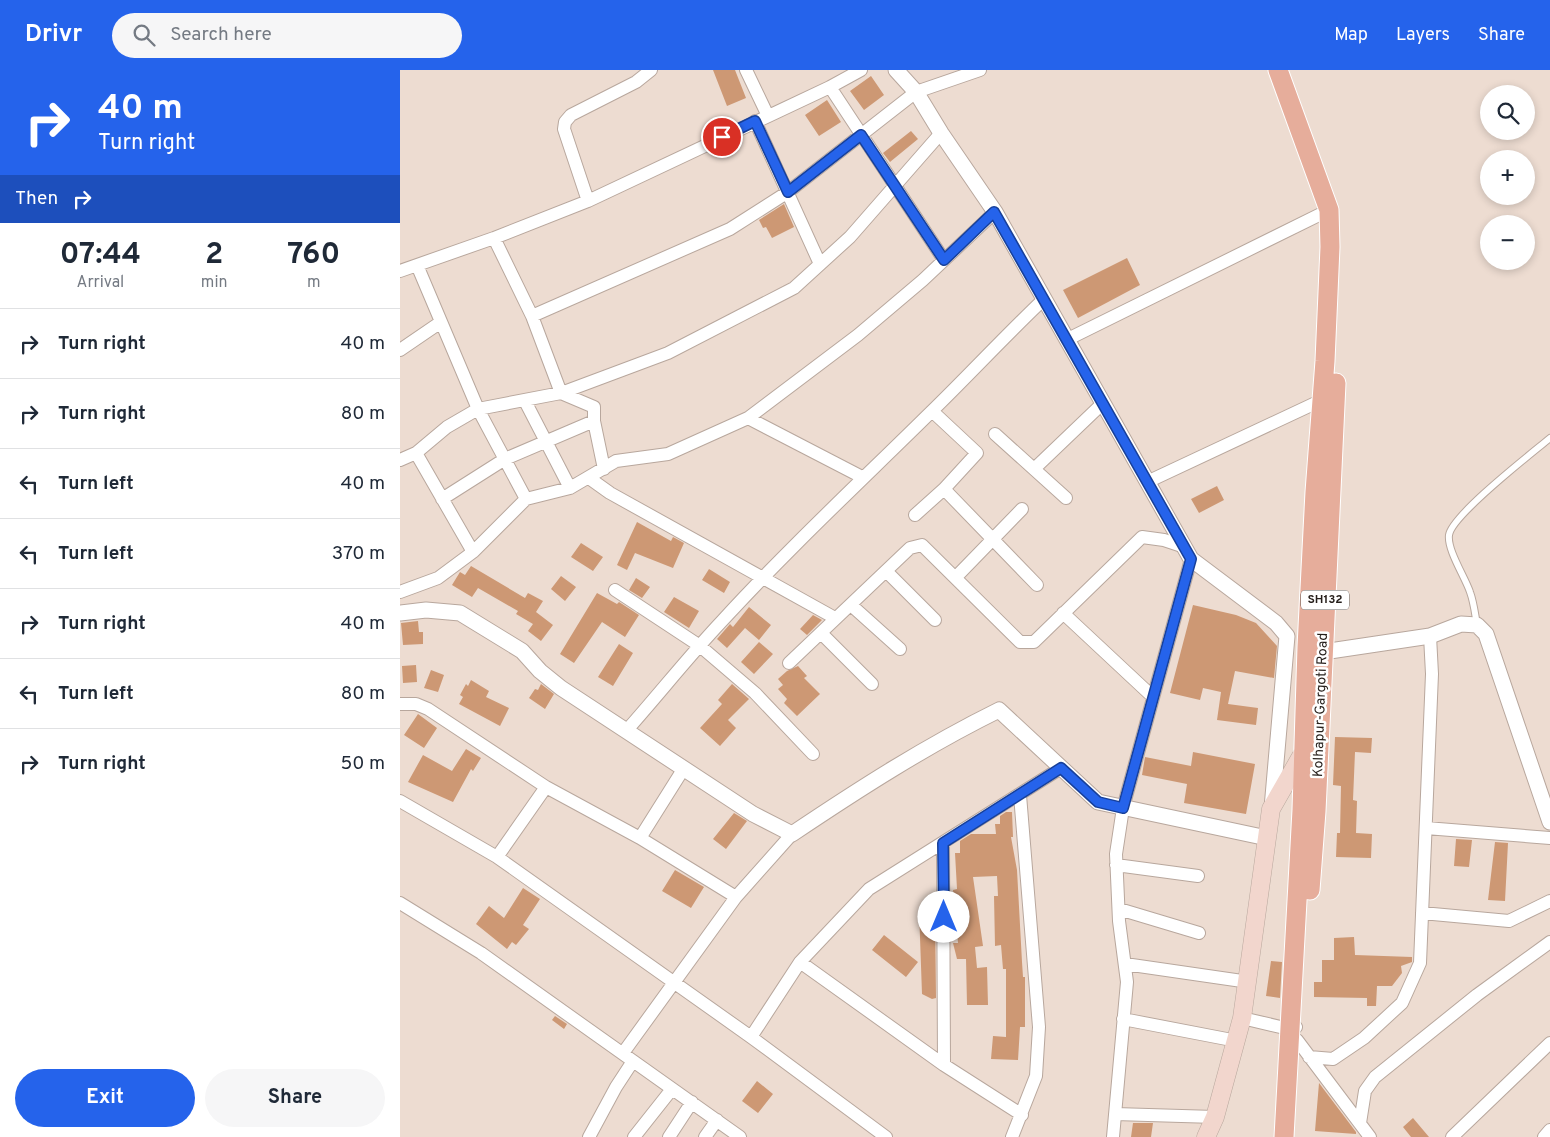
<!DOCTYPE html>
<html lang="en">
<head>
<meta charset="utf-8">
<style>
	body { margin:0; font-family:Overpass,sans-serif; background:#f6f6f7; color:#1f2937; height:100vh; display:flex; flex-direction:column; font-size:19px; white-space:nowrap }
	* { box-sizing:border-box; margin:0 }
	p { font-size:16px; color:#747a83 }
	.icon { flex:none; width:28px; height:28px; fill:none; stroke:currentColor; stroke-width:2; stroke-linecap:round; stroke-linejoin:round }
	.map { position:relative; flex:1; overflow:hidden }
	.side { display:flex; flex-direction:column; background:#fff; width:400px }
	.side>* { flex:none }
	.guide { background:#2563eb; color:#fff; overflow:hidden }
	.controls { position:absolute; left:1080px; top:15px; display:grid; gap:10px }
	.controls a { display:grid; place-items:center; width:55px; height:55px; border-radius:50%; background:#fff; box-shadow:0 2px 8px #0003; font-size:25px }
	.pin { position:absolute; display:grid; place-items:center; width:42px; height:42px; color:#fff; margin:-21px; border:2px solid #fff; border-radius:50%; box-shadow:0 1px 5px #0007 }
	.me { position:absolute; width:55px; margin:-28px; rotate:0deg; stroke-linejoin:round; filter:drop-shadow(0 0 4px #0008) }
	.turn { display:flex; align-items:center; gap:18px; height:105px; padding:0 15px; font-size:22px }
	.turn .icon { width:65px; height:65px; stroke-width:2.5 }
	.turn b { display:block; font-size:35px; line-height:42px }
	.then { display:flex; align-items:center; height:48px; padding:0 15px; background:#0003; gap:10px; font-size:19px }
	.eta { display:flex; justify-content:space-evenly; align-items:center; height:85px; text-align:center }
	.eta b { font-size:30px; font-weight:700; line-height:35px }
	.action { display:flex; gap:10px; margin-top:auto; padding:10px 15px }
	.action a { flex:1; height:58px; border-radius:30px; background:#2563eb; color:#fff; font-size:20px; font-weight:700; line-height:58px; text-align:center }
	.action a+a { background:#f6f6f7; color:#1f2937 }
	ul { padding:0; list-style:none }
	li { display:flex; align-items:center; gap:15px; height:70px; padding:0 15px; border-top:1px solid #e0e1e3 }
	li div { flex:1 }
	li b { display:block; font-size:19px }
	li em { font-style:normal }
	header { display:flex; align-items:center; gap:30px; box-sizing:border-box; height:70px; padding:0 25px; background:#2563eb; color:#fff }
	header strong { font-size:24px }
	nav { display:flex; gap:28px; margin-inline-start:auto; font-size:18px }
	.search { width:350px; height:45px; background:#f6f6f7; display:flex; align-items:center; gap:12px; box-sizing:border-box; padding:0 18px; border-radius:28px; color:#747a83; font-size:19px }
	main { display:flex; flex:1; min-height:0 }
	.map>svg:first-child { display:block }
	.building { fill:#cd9874 }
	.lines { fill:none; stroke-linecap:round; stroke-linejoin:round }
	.service-casing { stroke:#b8a79d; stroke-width:8 }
	.minor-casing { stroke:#b8a79d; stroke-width:14 }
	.tertiary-casing { stroke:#b8a79d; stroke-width:17 }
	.secondary-casing { stroke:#b8a79d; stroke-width:19 }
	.primary-casing { stroke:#fff; stroke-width:21 }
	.service { stroke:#fff; stroke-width:6 }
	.minor { stroke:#fff; stroke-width:12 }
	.tertiary { stroke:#fff; stroke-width:15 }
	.secondary { stroke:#f2d6cd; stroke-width:18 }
	.primary { stroke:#e6ad9b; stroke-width:19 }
	.route-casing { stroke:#184099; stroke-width:12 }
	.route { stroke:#2563eb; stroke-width:9 }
	.labels { text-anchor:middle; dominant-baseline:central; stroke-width:5; stroke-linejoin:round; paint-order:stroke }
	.shield { fill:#fff; stroke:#67625f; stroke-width:1 }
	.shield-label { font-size:12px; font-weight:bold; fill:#261f1b }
	.street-label { font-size:14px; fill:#261f1b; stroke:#fff }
</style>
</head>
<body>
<header>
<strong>Drivr</strong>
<div class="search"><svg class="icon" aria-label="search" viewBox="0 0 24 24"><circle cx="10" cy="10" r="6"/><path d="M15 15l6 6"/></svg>Search here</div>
<nav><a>Map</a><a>Layers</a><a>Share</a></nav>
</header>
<main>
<section class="side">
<div class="guide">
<div class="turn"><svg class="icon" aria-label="right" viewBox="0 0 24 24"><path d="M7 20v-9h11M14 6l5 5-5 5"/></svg><div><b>40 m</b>Turn right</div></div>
<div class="then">Then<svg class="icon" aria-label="right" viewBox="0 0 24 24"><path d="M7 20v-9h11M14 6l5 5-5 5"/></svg></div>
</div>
<div class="eta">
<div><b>07:44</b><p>Arrival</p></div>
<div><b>2</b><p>min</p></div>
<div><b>760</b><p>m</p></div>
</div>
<ul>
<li><svg class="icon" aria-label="right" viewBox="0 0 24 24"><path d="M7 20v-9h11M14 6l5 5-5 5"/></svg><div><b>Turn right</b></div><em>40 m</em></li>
<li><svg class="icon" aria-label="right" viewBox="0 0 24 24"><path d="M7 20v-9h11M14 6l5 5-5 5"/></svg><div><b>Turn right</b></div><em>80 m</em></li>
<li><svg class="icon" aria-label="left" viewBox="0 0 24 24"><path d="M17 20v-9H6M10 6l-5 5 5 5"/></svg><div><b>Turn left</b></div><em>40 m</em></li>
<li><svg class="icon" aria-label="left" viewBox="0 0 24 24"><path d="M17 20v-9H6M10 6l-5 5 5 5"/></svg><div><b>Turn left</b></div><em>370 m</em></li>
<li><svg class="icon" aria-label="right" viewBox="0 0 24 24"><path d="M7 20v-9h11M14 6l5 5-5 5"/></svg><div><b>Turn right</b></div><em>40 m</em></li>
<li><svg class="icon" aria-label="left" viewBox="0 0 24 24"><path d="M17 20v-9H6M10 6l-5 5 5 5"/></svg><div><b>Turn left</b></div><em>80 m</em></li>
<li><svg class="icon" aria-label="right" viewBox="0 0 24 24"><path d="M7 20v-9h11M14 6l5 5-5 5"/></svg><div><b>Turn right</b></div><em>50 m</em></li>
</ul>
<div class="action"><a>Exit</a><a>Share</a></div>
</section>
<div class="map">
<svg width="1150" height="1067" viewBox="0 0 1150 1067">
	<rect width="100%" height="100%" fill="#eddcd1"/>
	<path class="building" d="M313 0H335L346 28 327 36Z
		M471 6 484 25 464 40 450 21Z
		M427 30 441 52 419 66 405 45Z
		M511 61 518 69 490 92 483 83Z
		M384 134 394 157 372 168 366 157 363 158 359 150Z
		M727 188 740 215 678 248 663 220Z
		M817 416 824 430 799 443 791 429Z
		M237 452 271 471 273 467 284 473 273 498 235 483 227 500 217 495Z
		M181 473 203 487 193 501 171 487Z
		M71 496 125 528 128 523 143 531 136 542 153 555 141 571 128 561 133 554 116 544 118 541 78 518 72 527 52 515 60 502 65 505Z
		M309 499 330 512 324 523 302 510Z
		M161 506 176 517 165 531 151 519Z
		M236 508 250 517 242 528 229 520Z
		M197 523 217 534 219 532 239 545 225 567 202 552 174 593 160 584Z
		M274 527 299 541 289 558 264 542Z
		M793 535 836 545 856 553 877 576 874 608 835 601 828 634 858 638 856 655 817 650 821 622 803 618 800 630 770 623Z
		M349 537 371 555 359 570 345 558 327 578 317 569 330 554 333 557Z
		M413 545 422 550 407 565 400 559Z
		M18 551 19 562H23V574L3 575 1 553Z
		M359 572 373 584 354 604 341 592Z
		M219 574 233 583 213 616 198 607Z
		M16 595 17 612 3 613 2 596Z
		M398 596 407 606 404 608 420 624 397 646 384 633 387 629 378 619 383 615 378 609 387 601Z
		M31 600 44 605 38 622 24 618Z
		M71 610 89 621 86 627 109 638 100 656 59 634 63 627 60 625 66 614 68 616Z
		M141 614 154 624 145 639 129 628 135 619 138 620Z
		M332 614 349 629 328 650 336 658 320 676 300 658 322 634 318 630Z
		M18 644 37 658 24 678 4 665Z
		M935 667 972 668 971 683 955 682 953 730 957 731 956 763 972 764 971 788 936 787 937 763H940L941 716 933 715Z
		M66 679 81 688 73 701 71 699 53 732 8 712 23 685 52 701Z
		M793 682 855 694 846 744 784 733 787 714 742 705 745 687 791 696Z
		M606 742H612L613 767H611L617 800 622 892 623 907H625V957H620L618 990 591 989 593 966 606 967V899H603L601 875 595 876 594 826H598L597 806 573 807 583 876 575 877 577 898 587 897 588 935H567L566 889H557L553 873H558L553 820 557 819 555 783H560V771L571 764H596L595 754H600V746Z
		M334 743 347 751 326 779 313 769Z
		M1056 769 1072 770 1069 797 1054 796Z
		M1095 772 1108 773 1105 831 1088 830Z
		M275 800 304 817 291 838 262 821Z
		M123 818 140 829 123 855 129 859 116 875 112 872 107 879 76 854 89 836 104 848Z
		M535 838 536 928 532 929 522 924 519 839Z
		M484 865 518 892 506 907 472 880Z
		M954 867 955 885 1012 887V892L1001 896 1002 903 992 916H977L976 936H967V928L914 927V912H922V890H934V868Z
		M871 891 882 892 880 928 866 926Z
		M155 946 167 954 164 959 152 950Z
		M357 1011 373 1024 358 1043 342 1031Z
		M919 1013 956 1062V1064L915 1061Z
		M1013 1048 1029 1067H1011L1003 1057Z
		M733 1053H753L751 1067H731Z"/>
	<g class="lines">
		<g class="service-casing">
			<path id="service" d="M1077 555C1075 544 1074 533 1070 522 1065 507 1047 480 1049 465 1052 445 1131 384 1150 368"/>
		</g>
		<g class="minor-casing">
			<path id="minor" d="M346 0 368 46
				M430 17 544 190
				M355 51 420 194
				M188 131 164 59 165 52 171 45 236 12 251 0
				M94 168 132 246 330 159 388 122 516 22 580 0
				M17 195 78 339 161 323 268 283 394 218 450 167 541 63
				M0 201 94 168 188 131 430 17 461 0
				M132 246 161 323 194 337V351L204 399
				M666 270 929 140
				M0 280 41 252
				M125 331 170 418
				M348 348 462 407
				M595 364 666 428
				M16 383 73 482
				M0 390 16 383 47 357 78 339 126 429 170 418 216 391 268 384 348 348 458 265 523 210 595 142
				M634 399 702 334
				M189 408 210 423 435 548
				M747 412 922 330
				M544 419 637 515
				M42 429 105 389 194 351
				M515 445 544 419 577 383 532 341
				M487 502 535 550
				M556 507 622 439
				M215 520 300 576 355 623 413 684
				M0 522 38 508 73 482 126 429
				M451 535 500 579
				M663 543 753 627
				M421 563 472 614
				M389 593 510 478 522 475 620 572H634L742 467 764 470 785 477
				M0 634H16L28 639 146 717 240 768 336 827 392 764
				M227 660C259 624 289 586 322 551 389 478 461 411 531 342 569 305 605 266 644 229
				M0 731 97 787 351 967 486 1067
				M1026 758 1150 768
				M240 768 284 698
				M543 773 544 995
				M97 787 146 717
				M716 795 798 806
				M0 833 81 883 340 1067
				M719 839 799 863
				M1022 843 1109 851 1150 831
				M400 892 544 995 622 1045
				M725 894 849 912
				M842 948 889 959 896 957
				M723 949 837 971
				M351 967 400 892 469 819 661 698
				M897 970 970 1067
				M223 983 336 827
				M909 987 933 989 964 968 1002 933 1020 893 1032 604 1030 566
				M715 1044 815 1047
				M960 1053 965 1021 975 1007 1077 925 1150 872
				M189 1067 216 1017 233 991
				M234 1067 272 1019
				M269 1067 292 1032
				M305 1067 317 1050
				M612 1067 636 1006 639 957 620 725
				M713 1067 727 912 719 851 716 784 723 738 791 489
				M1052 1067 1150 973
				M1144 1067 1150 1060"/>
		</g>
		<g class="tertiary-casing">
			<path id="tertiary" d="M496 0 516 22 541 63 595 142 791 489 876 553 887 566 872 738
				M0 543 26 540 60 543 122 581 140 601 161 618 353 744 392 764C459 719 526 676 599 640L698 732 867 768
				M914 579 923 582 1030 566 1061 554 1077 555 1086 564 1150 752"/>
		</g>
		<g class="secondary-casing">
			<path id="secondary" d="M806 1067 815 1047 842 948 871 739 903 683"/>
		</g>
		<g class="primary-casing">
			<path id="primary" d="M878 0 929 140 930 177 925 291 915 422 907 577 902 740 884 1067
				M910 820 916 741 936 313"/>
		</g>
		<use href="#service" class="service"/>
		<use href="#minor" class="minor"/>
		<use href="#tertiary" class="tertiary"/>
		<use href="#secondary" class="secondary"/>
		<use href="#primary" class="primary"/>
	</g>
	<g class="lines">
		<g class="route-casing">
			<path id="route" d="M322 67 355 51 388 122 461 65 544 190 594 142 791 489 723 738 698 732 661 698 543 773 544 847"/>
		</g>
		<use href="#route" class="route"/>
	</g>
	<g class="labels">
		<rect class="shield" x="901" y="520.5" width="48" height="19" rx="4"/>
		<g class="shield-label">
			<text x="925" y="530">SH132</text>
		</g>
		<g class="street-label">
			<text transform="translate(921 635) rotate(-88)">Kolhapur-Gargoti Road</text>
		</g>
	</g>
</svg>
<div class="controls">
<a><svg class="icon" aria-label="search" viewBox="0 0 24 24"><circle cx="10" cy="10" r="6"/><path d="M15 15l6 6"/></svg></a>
<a>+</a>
<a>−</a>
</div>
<div class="pin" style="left:322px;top:67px;background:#d93025"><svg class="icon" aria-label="arrive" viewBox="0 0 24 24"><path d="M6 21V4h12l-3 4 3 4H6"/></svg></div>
<svg class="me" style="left:544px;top:847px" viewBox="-20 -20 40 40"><circle r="19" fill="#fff"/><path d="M0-13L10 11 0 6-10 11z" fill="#2563eb"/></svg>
</div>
</main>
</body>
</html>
